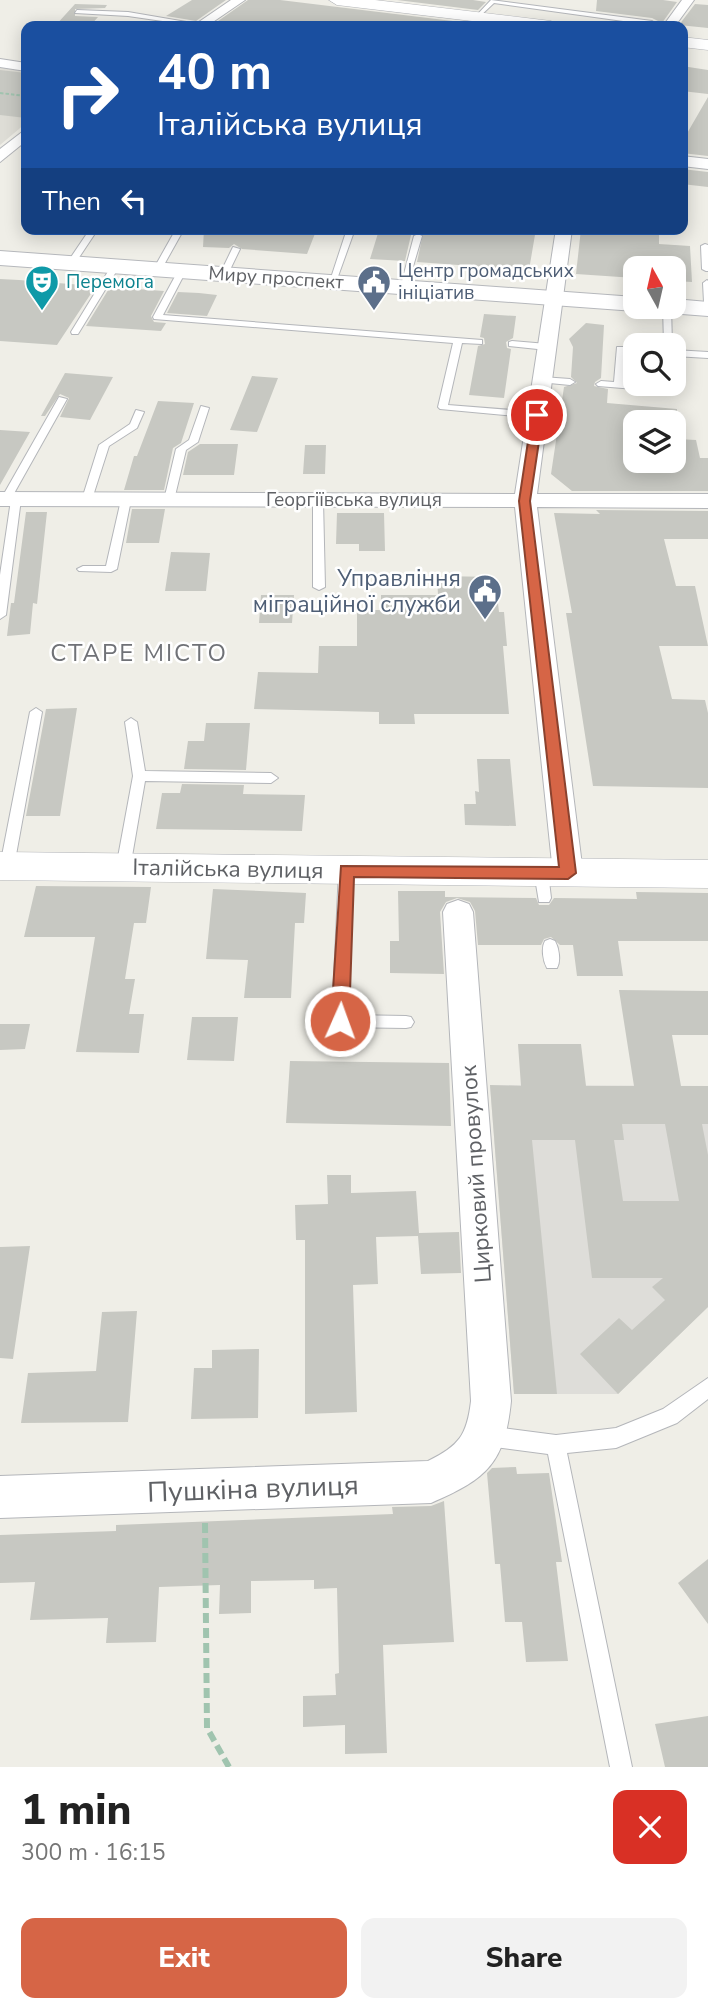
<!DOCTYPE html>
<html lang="en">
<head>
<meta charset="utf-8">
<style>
	body { margin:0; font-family:"Nunito Sans",sans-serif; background:#f2f2f2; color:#222; height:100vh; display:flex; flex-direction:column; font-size:26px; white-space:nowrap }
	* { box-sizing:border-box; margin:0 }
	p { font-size:23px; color:#767676 }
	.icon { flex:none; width:38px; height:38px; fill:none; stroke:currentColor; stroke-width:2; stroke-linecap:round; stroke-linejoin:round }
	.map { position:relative; height:1767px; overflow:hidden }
	.drawer { display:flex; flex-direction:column; background:#fff; flex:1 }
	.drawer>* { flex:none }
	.banner { position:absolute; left:21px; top:21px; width:667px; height:214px; border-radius:14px; box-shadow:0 4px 18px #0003; background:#1a4fa0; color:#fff; overflow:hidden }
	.needle { width:46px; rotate:352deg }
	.fabs { position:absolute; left:623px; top:256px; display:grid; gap:14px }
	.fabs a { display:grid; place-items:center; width:63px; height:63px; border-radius:14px; background:#fff; box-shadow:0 4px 18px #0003; font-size:35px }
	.pin { position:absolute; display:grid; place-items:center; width:60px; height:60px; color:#fff; margin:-30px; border:4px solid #fff; border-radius:50%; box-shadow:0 2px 7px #0007 }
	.me { position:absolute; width:77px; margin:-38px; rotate:2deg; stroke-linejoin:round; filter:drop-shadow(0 0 5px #0008) }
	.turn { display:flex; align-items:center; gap:24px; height:147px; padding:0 21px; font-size:32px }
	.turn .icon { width:91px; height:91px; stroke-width:2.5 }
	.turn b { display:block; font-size:49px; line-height:60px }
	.then { display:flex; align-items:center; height:66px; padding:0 21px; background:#0003; gap:14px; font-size:26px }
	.round { display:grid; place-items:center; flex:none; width:74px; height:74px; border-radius:14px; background:#f2f2f2 }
	.summary { display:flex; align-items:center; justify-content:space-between; height:119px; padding:0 21px }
	h1 { font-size:42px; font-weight:800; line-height:52px }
	.action { display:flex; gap:14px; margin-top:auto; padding:14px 21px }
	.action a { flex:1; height:80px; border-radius:14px; background:#d66546; color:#fff; font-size:28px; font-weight:800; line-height:80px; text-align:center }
	.action a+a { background:#f2f2f2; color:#222 }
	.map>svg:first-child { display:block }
	.industrial { fill:#deddd9 }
	.education { fill:#deddd6 }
	.building { fill:#c7c8c2; fill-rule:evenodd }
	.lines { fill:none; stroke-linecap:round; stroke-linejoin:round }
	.service-casing { stroke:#b4b6ba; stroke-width:2 }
	.minor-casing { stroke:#b4b6ba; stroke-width:2 }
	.tertiary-casing { stroke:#b4b6ba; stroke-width:1 }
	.secondary-casing { stroke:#b6b8bc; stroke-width:2 }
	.path-far1 { stroke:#a0c4af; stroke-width:2; stroke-dasharray:3.5 2; stroke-linecap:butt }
	.path { stroke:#a0c4af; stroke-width:6; stroke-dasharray:10 5; stroke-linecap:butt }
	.service { fill:#fff; fill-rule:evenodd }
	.minor { fill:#fff; fill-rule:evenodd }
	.tertiary { fill:#fff; fill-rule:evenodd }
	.secondary { fill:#fff; fill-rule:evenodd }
	.route { fill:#d66546; stroke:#8b422e; stroke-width:2 }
	.labels { text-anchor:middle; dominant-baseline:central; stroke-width:5; stroke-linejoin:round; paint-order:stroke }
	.far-service-label { font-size:19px; fill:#4e5e75; stroke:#fff; text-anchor:start }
	.far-street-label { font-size:19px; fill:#5f6165; stroke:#fff }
	.far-culture-label { font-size:19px; fill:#0d838f; stroke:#fff; text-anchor:start }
	.service-label { font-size:23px; fill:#4e5e75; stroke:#fff; text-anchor:end }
	.street-label { font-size:23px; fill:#5f6165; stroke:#fff }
	.neighbourhood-label { font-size:24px; letter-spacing:2px; fill:#707277; stroke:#fff }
	.near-street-label { font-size:28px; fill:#5f6165; stroke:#fff }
</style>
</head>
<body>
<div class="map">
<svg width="708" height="1767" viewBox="0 0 708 1767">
	<rect width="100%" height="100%" fill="#efeee7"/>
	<path class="industrial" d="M490 1085 708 1086V1307L618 1394H514Z"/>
	<path class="education" d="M0 66 26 70V123L0 145Z"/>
	<path class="building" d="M192 0H226L196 21 166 16Z
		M248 0H280L494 26H211Z
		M397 0H473L486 2 478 10Z
		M597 0H663L677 2 662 23 652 18 596 11Z
		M75 4 107 5 105 8 75 9V16L98 17 90 26H55Z
		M695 4 708 5V28L679 25Z
		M682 66 708 70V94L682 91Z
		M0 70 26 73V118L0 115Z
		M708 97V156L682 153V142Z
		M682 169 708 172V187L682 184Z
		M204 229H239L244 234 253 229 316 231 307 254 242 249 234 244 229 248 203 247Z
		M424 229H536L529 270 417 262Z
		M581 229H659V244L690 246 692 282 674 281V268H635V278L576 274Z
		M379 230 415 232 411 235 405 261 370 259Z
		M0 279 19 280 96 286 57 345 0 341Z
		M110 287 164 291 151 316 154 322 166 323 161 331 86 326Z
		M178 292 199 293 217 295 207 316 167 313Z
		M484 314 516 316 513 338 506 342 507 348 511 349 504 398 469 395 478 346 485 344 484 338 480 337Z
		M586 323 604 325 601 378 595 382 594 386 608 389 607 403 677 409V439L696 440 700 458H708V491H572L551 474 564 387 577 383 571 377 573 347 569 339ZM635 422H674V460H635Z
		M65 373 113 377 90 420 60 417 69 398 60 394 45 416H41Z
		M252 376 278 378 257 432 230 430Z
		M158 401 194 403 181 443 173 448 164 490H124L134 456H137Z
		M0 430 30 432 0 485Z
		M200 444H238L234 475H183L188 452Z
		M305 445H326L325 474H303Z
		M132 509H165L159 543H126Z
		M596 510 708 511V539H664L676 586H695L708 646H659L672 699 705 700 708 713V788L593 786 566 613H572L554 513 600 514Z
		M26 512H47L37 604 33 603 30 634 7 636 11 603H14Z
		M337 513H384L385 551H359V544H336Z
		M171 552 210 553 206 591H165Z
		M437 576 495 577 499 612H504L507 646H503L509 714H414L415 724H379V712L254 709 258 672 318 673 319 646H357V610H381V595H438Z
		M261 595H294L292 623H259Z
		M77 708 60 816H26L46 709Z
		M206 723H250L246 770 184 769 188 741H204Z
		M477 759H510L516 826 465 825 464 804H476L475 791 479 792Z
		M182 784 244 785 243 794 305 795 302 831 156 829 162 793H180Z
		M36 886 151 887 146 923H134L125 979H135L129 1014H144L139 1053 76 1052 95 937H24Z
		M213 889 306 893 304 923H295L291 998H244L248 960 206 959Z
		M398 891H445V897L536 898 539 905H549L554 898 637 899 636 892 708 893V941H618L623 976H577L573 945H560L551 937 544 939 541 945H478L475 911 470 902 457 898 446 902 440 912 444 974 390 973V941H399Z
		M619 990 708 991V1035H672L681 1086H708V1124H702L708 1155V1307L618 1394 580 1354 619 1318 632 1330 665 1300 652 1287 663 1278H592L575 1140H532L557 1394H514L490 1085 521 1086 518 1044H581L586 1086H634ZM622 1124H665L679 1201H623L614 1140H624Z
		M192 1017H238L234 1061 187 1060Z
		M0 1024H30L25 1049 0 1050Z
		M290 1061 449 1063 451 1126 286 1123Z
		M327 1175H351V1193L416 1191 419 1233 459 1232 461 1273 421 1274 418 1236 376 1237 378 1284 353 1285 357 1412 305 1414V1240H296L295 1205 328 1204Z
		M30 1246 13 1359 0 1358V1247Z
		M137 1311 128 1422 21 1423 28 1373 96 1371 102 1312Z
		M259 1349 258 1418 191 1419 194 1368H212V1350Z
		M516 1467 517 1474 549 1473 562 1562H556L568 1661 526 1662 522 1622H505L500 1564H495L487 1473 492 1468Z
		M444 1501 454 1642 383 1645 387 1753 345 1754V1725L303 1727V1696L336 1695 335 1674 339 1673 337 1588 314 1589V1580L251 1581V1613L219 1614 220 1585 159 1587 156 1642 106 1643 108 1618 30 1620 35 1582 0 1583V1535L116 1531V1525L393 1514 392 1507 431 1506Z
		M708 1559V1624L678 1583Z
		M708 1716V1767H665L655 1724Z"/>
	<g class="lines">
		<g class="service-casing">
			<path id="service" d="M491 0 652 21 655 23 652 25 494 3 478 18H474Z
				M77 10 128 12 204 25 197 26 128 16 75 13Z
				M90 229H98L74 265H68L67 263Z
				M176 229H184L160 272H154L153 270Z
				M250 229 245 232 241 230 242 229Z
				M347 229H355L336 282 329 284Z
				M418 234 422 236 407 287 400 289 414 236Z
				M705 244 708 245V271H706L702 269 701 246Z
				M233 247 240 249 227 276H221L220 274Z
				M112 265 119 267 78 334H72L71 332Z
				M179 269 186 271 163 315 482 340V344L462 343 448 405 537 412 542 415 537 418 440 409 438 407 453 343 154 319 153 317Z
				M707 280 708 281V305L704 302 703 283Z
				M663 306H671L672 345H664Z
				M512 341 547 344 551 347 547 350 509 346V342Z
				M617 347H635V353L624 352 623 383H649L647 390 598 386 596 384 601 381 614 382Z
				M674 350 708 352V358L674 356Z
				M542 377 570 379 575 382 570 385 539 382 537 380Z
				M59 397 67 399 12 497H20L21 499 6 615 0 619V575L11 500 6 502 1 499Z
				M201 406 209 408 198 442 186 450 174 500 169 503 165 502 164 500 176 449 189 440Z
				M136 410 144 412 137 428 109 446 92 499 91 501H83L82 499 99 445 130 424Z
				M126 497 131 500 117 569 111 572 79 571 77 569 83 566H106L121 500Z
				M318 497 323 500 325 587 319 590 313 587V500Z
				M36 708 42 712 14 866 7 871 0 866 30 712Z
				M131 718 137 722 145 771 271 773 278 778 271 783 145 781 130 868 128 872H118L116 868 133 776 125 722Z
				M346 865 353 870 348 1015 406 1016 411 1017 414 1022 411 1027 406 1028 340 1027 335 1026 332 1021 339 870Z
				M541 867 548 872 551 898 549 902H539L534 872Z
				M550 939 555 941C559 948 561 961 557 968H547C543 961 541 948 545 941Z
				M708 1378V1399L677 1423 616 1448 567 1453 632 1767H610L548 1454 487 1446 480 1443 477 1436 480 1429 487 1426 556 1435 616 1428 663 1409Z"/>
		</g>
		<g class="minor-casing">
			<path id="minor" d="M231 0H245L207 26H193Z
				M682 0H694L675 26H663Z
				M0 59 26 63V71L0 67Z
				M26 129V141L0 162V149Z
				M682 156 708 159V169L682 166Z
				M556 229H572L537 494H708V508L537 507 583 873 578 881 568 884 558 881 553 873 515 507 0 506V492L515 494Z
				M458 900 469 904 473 912 511 1401C505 1463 487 1479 431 1503L0 1518V1476L428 1461C459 1446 467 1435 471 1401L443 912 447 904Z"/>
		</g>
		<g class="tertiary-casing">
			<path id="tertiary" d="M329 0H375L551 21 559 26H514L337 5Z
				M682 37 708 40V50L682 47Z
				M0 852 708 860V888L0 880Z"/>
		</g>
		<g class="secondary-casing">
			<path id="secondary" d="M0 251 635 297V306H645L635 311 0 265Z
				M674 299 708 302V316L669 313 657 306H674Z"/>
		</g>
		<path class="path-far1" d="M0 93 26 96"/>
		<path class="path" d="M205 1523 207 1728 229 1767"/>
		<use href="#service" class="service"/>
		<use href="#minor" class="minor"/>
		<use href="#tertiary" class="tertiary"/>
		<use href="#secondary" class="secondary"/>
	</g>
	<path class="route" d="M537 411 543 415 530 501 576 873 568 879 354 877 349 1021 340 1028 331 1021 341 866 559 867 519 501 532 415Z"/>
	<defs>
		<g id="theatre-pin" transform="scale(1.75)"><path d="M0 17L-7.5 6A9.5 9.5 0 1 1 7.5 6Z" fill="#0f9aa8" stroke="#fff"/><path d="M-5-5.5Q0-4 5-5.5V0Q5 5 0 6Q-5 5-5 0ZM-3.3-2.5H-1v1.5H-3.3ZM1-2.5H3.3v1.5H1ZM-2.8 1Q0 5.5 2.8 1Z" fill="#fff"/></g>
		<g id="civic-pin" transform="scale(1.75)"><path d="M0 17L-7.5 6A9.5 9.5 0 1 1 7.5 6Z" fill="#5c6f8a" stroke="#fff"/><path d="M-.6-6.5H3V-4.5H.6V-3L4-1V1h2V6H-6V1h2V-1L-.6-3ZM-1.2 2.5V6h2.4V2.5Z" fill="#fff"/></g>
	</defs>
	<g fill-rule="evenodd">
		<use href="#theatre-pin" x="42" y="282"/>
		<use href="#civic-pin" x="374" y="282"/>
		<use href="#civic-pin" x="485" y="591"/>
	</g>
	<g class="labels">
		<g class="far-service-label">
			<text x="398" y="271">Центр громадських<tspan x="398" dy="22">ініціатив</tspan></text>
		</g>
		<g class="far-street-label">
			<text transform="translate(276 278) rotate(4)">Миру проспект</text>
			<text x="354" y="500">Георгіївська вулиця</text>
		</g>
		<g class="far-culture-label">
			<text x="66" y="282">Перемога</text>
		</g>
		<g class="service-label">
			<text x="461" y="578">Управління<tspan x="461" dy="26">міграційної служби</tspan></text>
		</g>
		<g class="street-label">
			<text transform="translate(228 869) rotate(1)">Італійська вулиця</text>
			<text transform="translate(476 1174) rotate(-94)">Цирковий провулок</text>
		</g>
		<g class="neighbourhood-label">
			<text x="139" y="653">СТАРЕ МІСТО</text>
		</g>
		<g class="near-street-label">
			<text transform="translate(253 1489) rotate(-2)">Пушкіна вулиця</text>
		</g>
	</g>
</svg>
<div class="fabs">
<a><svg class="needle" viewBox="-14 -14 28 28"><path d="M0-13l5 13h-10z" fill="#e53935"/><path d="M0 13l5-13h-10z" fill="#767676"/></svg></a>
<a><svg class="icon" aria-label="search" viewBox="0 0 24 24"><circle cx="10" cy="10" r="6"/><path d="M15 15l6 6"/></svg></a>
<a><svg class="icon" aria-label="layers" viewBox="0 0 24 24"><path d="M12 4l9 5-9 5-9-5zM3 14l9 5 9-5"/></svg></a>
</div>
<div class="pin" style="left:537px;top:415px;background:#d93025"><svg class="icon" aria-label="arrive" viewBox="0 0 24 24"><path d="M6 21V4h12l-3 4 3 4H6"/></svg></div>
<svg class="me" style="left:340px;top:1021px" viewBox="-20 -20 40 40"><circle r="17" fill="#d66546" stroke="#fff" stroke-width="3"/><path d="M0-11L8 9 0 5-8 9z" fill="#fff"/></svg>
<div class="banner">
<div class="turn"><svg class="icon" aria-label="right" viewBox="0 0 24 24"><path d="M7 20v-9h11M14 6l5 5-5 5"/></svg><div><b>40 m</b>Італійська вулиця</div></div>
<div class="then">Then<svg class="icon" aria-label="left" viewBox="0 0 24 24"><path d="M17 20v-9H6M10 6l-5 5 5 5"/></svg></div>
</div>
</div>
<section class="drawer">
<div class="summary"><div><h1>1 min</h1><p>300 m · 16:15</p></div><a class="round" style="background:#d93025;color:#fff"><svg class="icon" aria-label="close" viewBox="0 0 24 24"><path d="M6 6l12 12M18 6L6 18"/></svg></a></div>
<div class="action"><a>Exit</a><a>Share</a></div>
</section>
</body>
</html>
